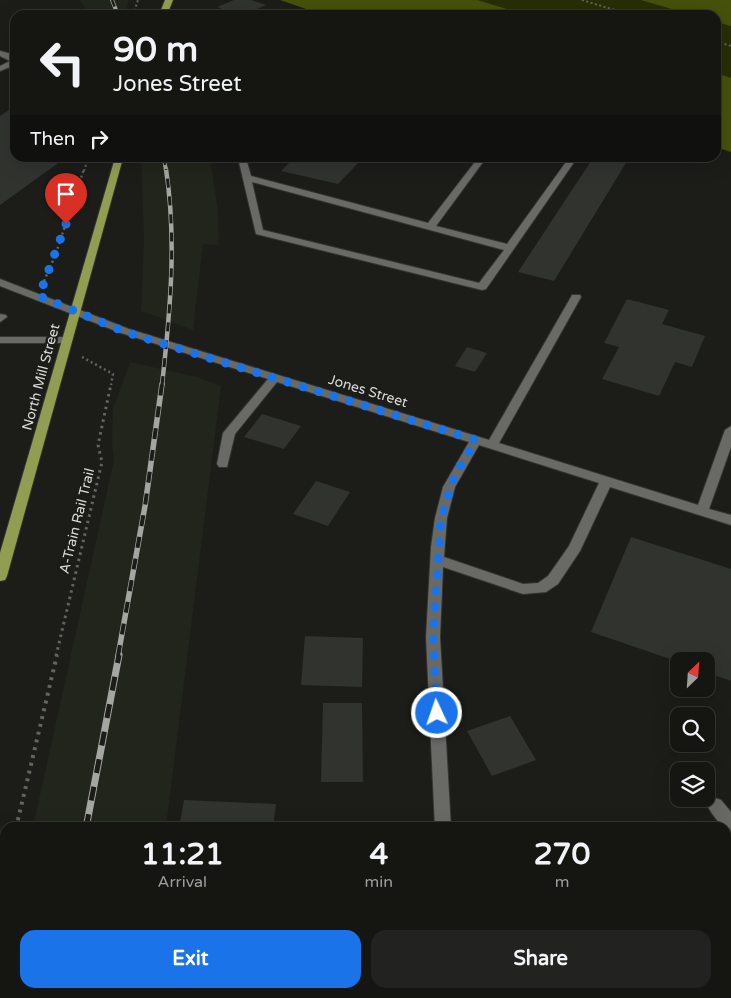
<!DOCTYPE html>
<html lang="en">
<head>
<meta charset="utf-8">
<style>
	body { margin:0; font-family:"Varela Round",sans-serif; background:#222320; color:#f1f3f6; height:100vh; display:flex; flex-direction:column; font-size:19px; white-space:nowrap }
	* { box-sizing:border-box; margin:0 }
	p { font-size:16px; color:#9d9f9f }
	.icon { flex:none; width:28px; height:28px; fill:none; stroke:currentColor; stroke-width:2; stroke-linecap:round; stroke-linejoin:round }
	.map { position:relative; flex:1; overflow:hidden }
	.side { position:absolute; left:0px; top:822px; width:731px; height:176px; display:flex; flex-direction:column; background:#151612; border-radius:15px 15px 0 0; box-shadow:0 5px 20px #0002,0 0 0 1px #343532 }
	.side>* { flex:none }
	.hud { position:absolute; left:10px; top:10px; width:711px; height:152px; border-radius:15px; box-shadow:0 5px 20px #0002,0 0 0 1px #343532; background:#151612; color:#f1f3f6; overflow:hidden }
	.needle { width:32px; rotate:25deg }
	.fabs { position:absolute; left:670px; top:652px; display:grid; gap:10px }
	.fabs a { display:grid; place-items:center; width:45px; height:45px; border-radius:10px; background:#151612; box-shadow:0 5px 20px #0002,0 0 0 1px #343532; font-size:25px }
	.pin { position:absolute; display:grid; place-items:center; width:42px; height:42px; color:#fff; margin:-51px -21px; border-radius:50% 50% 50% 0; rotate:-45deg; box-shadow:0 0 5px #0007 }
	.pin .icon { rotate:45deg }
	.me { position:absolute; width:55px; margin:-28px; rotate:357deg; stroke-linejoin:round; filter:drop-shadow(0 0 4px #0008) }
	.turn { display:flex; align-items:center; gap:18px; height:105px; padding:0 20px; font-size:22px }
	.turn .icon { width:65px; height:65px; stroke-width:2.5 }
	.turn b { display:block; font-size:35px; line-height:42px }
	.then { display:flex; align-items:center; height:48px; padding:0 20px; background:#0003; gap:10px; font-size:19px }
	.eta { display:flex; justify-content:space-evenly; align-items:center; height:85px; text-align:center }
	.eta b { font-size:30px; font-weight:800; line-height:35px }
	.primary-button { display:flex; gap:10px; margin-top:auto; padding:10px 20px }
	.primary-button a { flex:1; height:58px; border-radius:15px; background:#1a73e8; color:#fff; font-size:20px; font-weight:800; line-height:58px; text-align:center }
	.primary-button a+a { background:#222320; color:#f1f3f6 }
	.map>svg:first-child { display:block }
	.built { fill:#22251b }
	.green { fill:#272e04 }
	.forest { fill:#46510b }
	.building { fill:#31332e }
	.lines { fill:none; stroke-linecap:round; stroke-linejoin:round }
	.minor-casing { stroke:#353633; stroke-width:2 }
	.major-casing { stroke:#353633; stroke-width:2 }
	.path-far3 { stroke:#63645f; stroke-width:2; stroke-dasharray:2 2.5; stroke-linecap:butt }
	.path-far2 { stroke:#63645f; stroke-width:2.5; stroke-dasharray:2 3; stroke-linecap:butt }
	.path-far1 { stroke:#63645f; stroke-width:3; stroke-dasharray:2.5 4; stroke-linecap:butt }
	.path { stroke:#63645f; stroke-width:4; stroke-dasharray:3 5; stroke-linecap:butt }
	.minor { fill:#696a65; fill-rule:evenodd }
	.major { fill:#919e51; fill-rule:evenodd }
	.rail-far3-casing { stroke:#a5a6a2; stroke-width:4 }
	.rail-far2-casing { stroke:#a5a6a2; stroke-width:4.5 }
	.rail-far1-casing { stroke:#a5a6a2; stroke-width:5.5 }
	.rail-casing { stroke:#a5a6a2; stroke-width:7 }
	.rail-far3 { stroke:#1c1d18; stroke-width:2.5; stroke-dasharray:7; stroke-linecap:butt }
	.rail-far2 { stroke:#1c1d18; stroke-width:3; stroke-dasharray:9; stroke-linecap:butt }
	.rail-far1 { stroke:#1c1d18; stroke-width:4; stroke-dasharray:11; stroke-linecap:butt }
	.rail { stroke:#1c1d18; stroke-width:5; stroke-dasharray:14; stroke-linecap:butt }
	.route { stroke:#1a73e8; stroke-width:9; stroke-dasharray:0 16.2 }
	.labels { text-anchor:middle; dominant-baseline:central; stroke-width:5; stroke-linejoin:round; paint-order:stroke }
	.street-label { font-size:14px; fill:#dadbd8; stroke:#1c1d18 }
</style>
</head>
<body>
<div class="map">
<svg width="731" height="998" viewBox="0 0 731 998">
	<rect width="100%" height="100%" fill="#1c1d18"/>
	<path class="built" d="M80 0H129L125 15H89Z
		M141 158H210L218 212 219 245 203 244 193 330 141 311 144 239Z
		M130 362 197 377 221 386 166 827H33L114 460 112 442 113 409Z
		M5 954V994H145V998H0V977Z"/>
	<path class="green" d="M280 0H731V152L716 147V15H324Z"/>
	<path class="forest" d="M280 0H477L526 15H324Z
		M641 0H731V26L716 22V15H692Z
		M716 73 731 78V152L716 147Z"/>
	<path class="building" d="M234 0H251L266 5 244 15H237L217 7Z
		M15 106V158H48L61 161 0 205V116Z
		M294 158H363L338 184 281 171Z
		M593 158H629L554 281 518 272Z
		M627 299 669 310 662 324 705 336 692 367 675 362 659 396 602 379 619 347 604 343Z
		M467 347 487 353 475 372 455 366Z
		M262 414 301 426 284 449 244 437Z
		M316 481 350 492 328 526 293 514Z
		M631 537 731 569V681L706 672V661L679 662 591 632Z
		M305 636 363 638 362 687 301 685Z
		M323 703H362L363 782H321Z
		M510 716 536 760 492 776 467 731Z
		M184 800 276 804 273 828H179Z
		M153 994H308V998H152Z
		M565 994H696L699 998H568Z"/>
	<g class="lines">
		<g class="minor-casing">
			<path id="minor" d="M279 12 282 15H272Z
				M0 51 12 54 15 58V65L0 71V66L10 61 0 56Z
				M238 158H246L251 176 428 223 478 158H486L436 226 507 244 569 158H577L486 289 482 290 256 234ZM252 182 504 250 479 283 263 230Z
				M0 279 129 329 489 440 571 297 572 295H580L581 297 499 443 698 505 725 430 731 426V447L709 509 731 515V525L610 487 580 551 558 584 546 592 523 594 443 567 440 637 451 828H435L426 637 431 547 435 518 443 487 469 442 277 382 235 434 227 467H219L217 464 223 433 268 379 121 333 0 286ZM479 445 599 483 569 546 548 576 538 583 523 584 444 557 447 518 455 487Z
				M0 314 6 315 7 317 0 322Z
				M0 337H67L72 340 67 343H0Z
				M715 798 721 800 731 812V831C722 828 712 815 707 805L709 800Z
				M364 994H382V998H364Z
				M469 994H487L489 998H471Z"/>
		</g>
		<g class="major-casing">
			<path id="major" d="M165 0H173L167 15H159Z
				M115 158H123L7 576 5 580 0 581V553Z"/>
		</g>
		<path class="path-far3" d="M582 0 631 15
			M133 15 138 0
			M716 41 731 46
			M84 171 88 158"/>
		<path class="path-far2" d="M44 281 55 256 84 169
			M82 357 113 374 111 385"/>
		<path class="path-far1" d="M56 656 102 462 98 445 111 384"/>
		<path class="path" d="M16 828 57 655
			M0 901 5 879"/>
		<use href="#minor" class="minor"/>
		<use href="#major" class="major"/>
		<g class="rail-far3-casing">
			<path id="rail-far3" d="M112 0 118 15
				M164 158 166 171"/>
		</g>
		<g class="rail-far2-casing">
			<path id="rail-far2" d="M162 385C170 313 177 241 166 169"/>
		</g>
		<g class="rail-far1-casing">
			<path id="rail-far1" d="M118 656 145 506 162 384"/>
		</g>
		<g class="rail-casing">
			<path id="rail" d="M86 828 119 655
				M55 998 56 994"/>
		</g>
		<use href="#rail-far3" class="rail-far3"/>
		<use href="#rail-far2" class="rail-far2"/>
		<use href="#rail-far1" class="rail-far1"/>
		<use href="#rail" class="rail"/>
	</g>
	<g class="lines">
		<path class="route" d="M66 224 39 296 125 332 476 440 455 474 441 518 433 637 437 713"/>
	</g>
	<g class="labels">
		<g class="street-label">
			<text transform="translate(41 377) rotate(-75)">North Mill Street</text>
			<text transform="translate(368 391) rotate(17)">Jones Street</text>
			<text transform="translate(77 521) rotate(-76)">A-Train Rail Trail</text>
		</g>
	</g>
</svg>
<div class="fabs">
<a><svg class="needle" viewBox="-14 -14 28 28"><path d="M0-13l5 13h-10z" fill="#e53935"/><path d="M0 13l5-13h-10z" fill="#9d9f9f"/></svg></a>
<a><svg class="icon" aria-label="search" viewBox="0 0 24 24"><circle cx="10" cy="10" r="6"/><path d="M15 15l6 6"/></svg></a>
<a><svg class="icon" aria-label="layers" viewBox="0 0 24 24"><path d="M12 4l9 5-9 5-9-5zM3 14l9 5 9-5"/></svg></a>
</div>
<div class="pin" style="left:66px;top:224px;background:#d93025"><svg class="icon" aria-label="arrive" viewBox="0 0 24 24"><path d="M6 21V4h12l-3 4 3 4H6"/></svg></div>
<svg class="me" style="left:437px;top:713px" viewBox="-20 -20 40 40"><circle r="17" fill="#1a73e8" stroke="#fff" stroke-width="3"/><path d="M0-11L8 9 0 5-8 9z" fill="#fff"/></svg>
<div class="hud">
<div class="turn"><svg class="icon" aria-label="left" viewBox="0 0 24 24"><path d="M17 20v-9H6M10 6l-5 5 5 5"/></svg><div><b>90 m</b>Jones Street</div></div>
<div class="then">Then<svg class="icon" aria-label="right" viewBox="0 0 24 24"><path d="M7 20v-9h11M14 6l5 5-5 5"/></svg></div>
</div>
<section class="side">
<div class="eta">
<div><b>11:21</b><p>Arrival</p></div>
<div><b>4</b><p>min</p></div>
<div><b>270</b><p>m</p></div>
</div>
<div class="primary-button"><a>Exit</a><a>Share</a></div>
</section>
</div>
</body>
</html>
